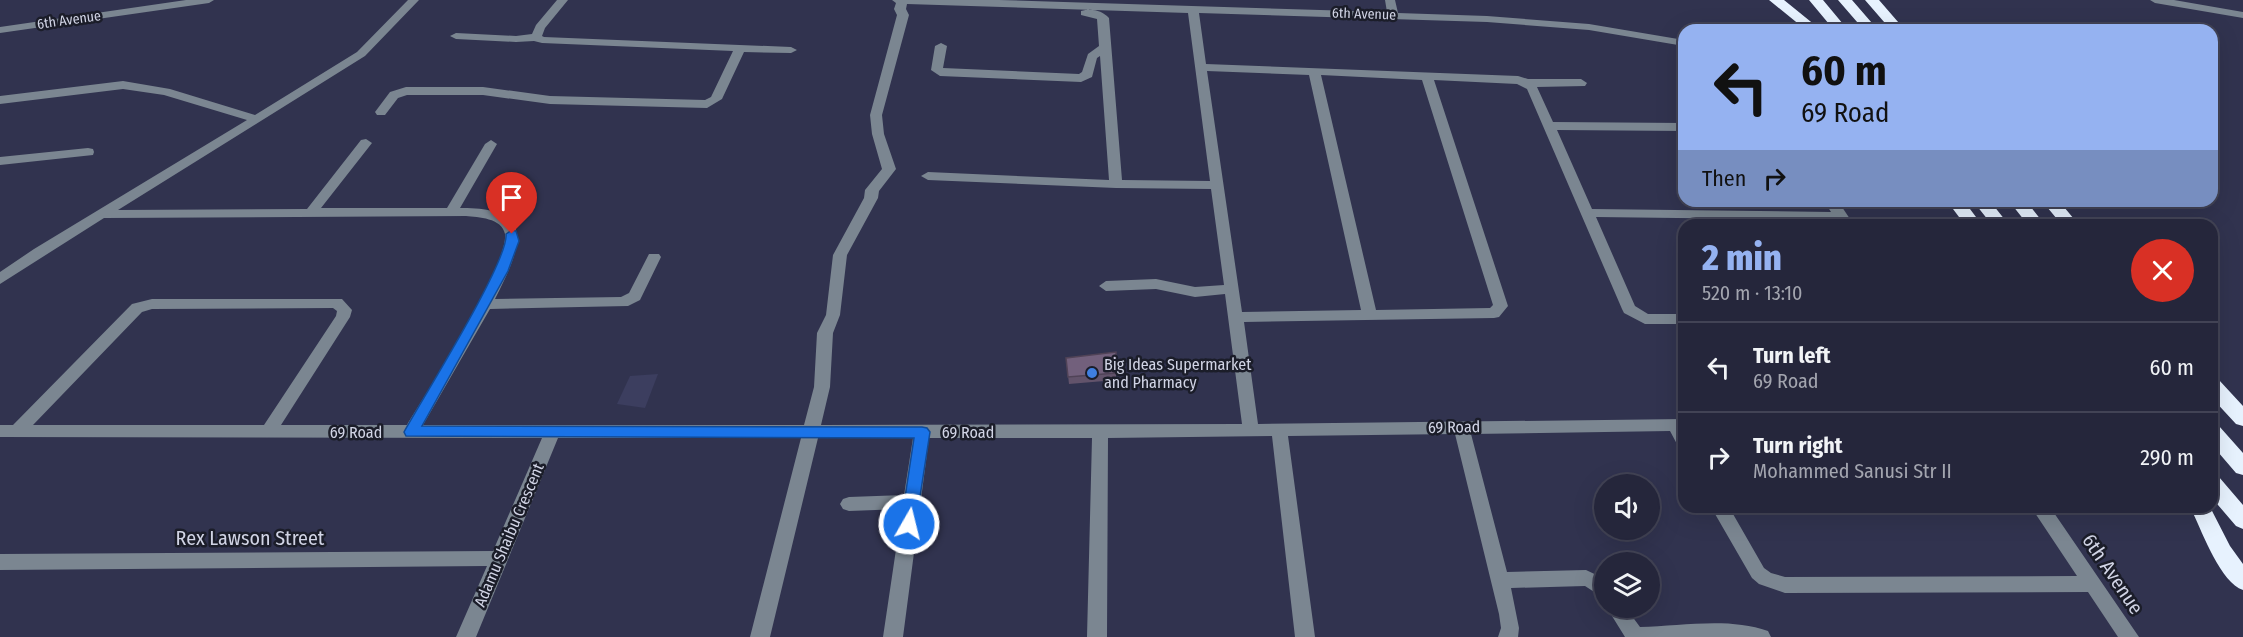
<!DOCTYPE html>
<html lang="en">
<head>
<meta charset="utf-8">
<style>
	body { margin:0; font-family:"Fira Sans Condensed",sans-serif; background:#2d2e42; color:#f1f3f6; height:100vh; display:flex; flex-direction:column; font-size:22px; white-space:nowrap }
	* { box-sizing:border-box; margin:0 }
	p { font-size:20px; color:#a3a5af }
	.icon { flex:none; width:33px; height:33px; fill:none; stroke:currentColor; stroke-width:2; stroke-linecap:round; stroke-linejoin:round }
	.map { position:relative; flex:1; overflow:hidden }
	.panel { position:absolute; left:1678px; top:219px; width:540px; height:294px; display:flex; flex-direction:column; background:#25263b; border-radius:18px; box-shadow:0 6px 24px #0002,0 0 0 2px #424355 }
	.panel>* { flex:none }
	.banner { position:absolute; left:1678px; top:24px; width:540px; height:183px; border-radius:18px; box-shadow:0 6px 24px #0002,0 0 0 2px #424355; background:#95b2f1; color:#111; overflow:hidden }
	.tools { position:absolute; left:1594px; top:474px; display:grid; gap:12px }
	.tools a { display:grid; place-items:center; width:66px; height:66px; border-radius:50%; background:#25263b; box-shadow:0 6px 24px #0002,0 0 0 2px #424355; font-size:30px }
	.pin { position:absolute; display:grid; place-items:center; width:51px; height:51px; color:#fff; margin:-62px -26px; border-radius:50% 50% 50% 0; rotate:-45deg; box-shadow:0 0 6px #0007 }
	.pin .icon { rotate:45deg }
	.me { position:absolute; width:66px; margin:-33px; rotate:8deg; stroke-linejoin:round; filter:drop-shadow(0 0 4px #0008) }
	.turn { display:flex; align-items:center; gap:21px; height:126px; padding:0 24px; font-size:27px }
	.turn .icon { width:78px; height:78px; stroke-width:2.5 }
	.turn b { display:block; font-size:42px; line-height:51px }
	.then { display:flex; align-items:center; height:57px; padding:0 24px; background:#0003; gap:12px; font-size:22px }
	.round { display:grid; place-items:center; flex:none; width:63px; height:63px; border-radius:32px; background:#2d2e42 }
	.headline { display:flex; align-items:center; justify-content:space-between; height:102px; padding:0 24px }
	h1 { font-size:36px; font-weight:800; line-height:45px; color:#95b2f1 }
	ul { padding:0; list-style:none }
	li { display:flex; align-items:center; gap:18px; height:90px; padding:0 24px; border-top:2px solid #424355 }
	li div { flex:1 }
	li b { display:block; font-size:22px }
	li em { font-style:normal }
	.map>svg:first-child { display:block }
	.built { fill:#3c3e5f }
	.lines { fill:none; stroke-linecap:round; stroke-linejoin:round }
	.minor { fill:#7b8691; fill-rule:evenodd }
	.highway { fill:#e7f2fe; fill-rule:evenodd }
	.wall { fill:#62536b }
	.building { fill:#72607c; stroke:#504357; stroke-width:1.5 }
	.route { fill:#1a73e8; stroke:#114b97; stroke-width:1.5 }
	.shop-dot { fill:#3f7fe0; stroke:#1b1d29; stroke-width:2 }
	.labels { text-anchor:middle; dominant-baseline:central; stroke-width:5; stroke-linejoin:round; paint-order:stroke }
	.far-street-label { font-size:14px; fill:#d1d4e5; stroke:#1b1d29 }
	.poi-label { font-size:16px; fill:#d1d4e5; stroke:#1b1d29; text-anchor:start }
	.street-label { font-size:16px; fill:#d1d4e5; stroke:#1b1d29 }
	.near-street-label { font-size:20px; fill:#d1d4e5; stroke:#1b1d29 }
</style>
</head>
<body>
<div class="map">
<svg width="2243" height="637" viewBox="0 0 2243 637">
	<rect width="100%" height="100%" fill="#31334f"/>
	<path class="built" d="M658 374 645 408 617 404 630 376Z"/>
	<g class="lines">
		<path class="minor" d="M186 0H214L209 3 0 33V27Z
			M408 0H419L365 56 118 210 307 209 361 140 366 139 372 143 321 208H447L485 144 491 140 497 144 460 208C540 207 520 249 495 299L621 297 629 293 649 254H659L661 257 640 300 628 306 490 309 423 425H804L814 387 817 333 826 315 833 255 864 198 865 190 882 169 872 134 870 115 897 15 894 9 896 3 892 0H999L1387 12 1385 0H1395L1398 13 1487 16 1589 24 1684 40V46L1589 30 1487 22 1199 13 1206 64 1518 76 1528 79H1581L1587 83 1585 86 1537 87 1553 122 1684 123V131L1557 130 1592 209 1831 212 1824 201H1838L1854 225H1840L1837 220 1596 217 1635 306 1648 314H1684V324H1645L1624 313 1622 309 1527 89 1517 84 1434 80 1508 306 1499 317 1494 318 1244 322 1258 424 1684 419V448L1678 446 1670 431 1471 434 1507 572 1586 570 1605 579V599L1585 586 1511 588 1519 628 1518 637H1498L1501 628 1499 614 1455 434 1288 436 1315 637H1295L1272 436 1108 438 1107 637H1087L1092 438H929L903 637H883L902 509 849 511 843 509 840 504 843 499 849 497 904 495 913 438H818L770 637H750L801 438H558L476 637H456L487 566 0 570V554L493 551 542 438 0 437V425H13L132 304 152 299H342L352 310 350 317 281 425H407C426 394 509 264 505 234 502 218 478 217 466 216L104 218 0 284V272L34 249 247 120 164 95 123 89 0 104V96L123 81 170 89 255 115 357 52ZM907 4 1188 13 1210 181 1122 180 1109 18C1102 10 1091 8 1081 11V15L1097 19 1099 46 1088 54 1082 72 1079 74 943 68 947 46 941 43 935 46 931 70 940 76 1081 82 1092 77 1097 58 1100 56 1109 180 928 172 921 176 928 180 1116 188 1211 189 1224 285 1195 287 1156 279 1106 281 1099 286 1106 291 1156 289 1195 297 1225 294 1242 424 821 425 830 387 833 333 840 315 847 255 878 198 879 191 896 169 884 134 882 115 909 15 906 9ZM1207 71 1309 75 1361 310 1242 312ZM1321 75 1422 80 1493 305 1490 308 1376 310ZM333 308 337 311 336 316 264 425H33L142 312 152 309Z
			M557 0H568L545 28 542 36 544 37 791 47 797 50 791 53 744 52 722 99 707 108 550 104 483 95H407L398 98 385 115H377L375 112 390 92 406 87H483L550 96 705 100 711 97 733 51 542 43 534 41 516 42 456 39 450 36 456 33 516 36 532 34 536 25Z
			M2150 0H2174L2243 12V18L2155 3Z
			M88 148 93 149 94 152 93 155 0 165V157Z
			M1711 507H1729L1764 568 1771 573 1785 577 2077 576 2031 507H2050L2139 637H2118L2088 592 1785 593 1759 584 1752 578Z
			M1607 608H1626L1640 627C1681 626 1729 617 1768 631L1771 637H1625Z"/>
		<path class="highway" d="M1769 0H1784L1821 30H1806Z
			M1809 0H1823L1848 30H1834Z
			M1838 0H1852L1878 30H1864Z
			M1865 0H1879L1905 30H1891Z
			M1947 201H1964L1982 225H1965Z
			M1973 201H1990L2009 225H1992Z
			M2009 201H2026L2045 225H2028Z
			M2042 201H2059L2079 225H2062Z
			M2212 378 2219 380 2243 406V426L2236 424 2212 398Z
			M2212 424 2219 426 2243 453V475L2236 473 2212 445Z
			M2212 475 2219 477 2243 505V529L2236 526 2212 498Z
			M2196 507H2210L2230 546 2243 564V590C2221 583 2203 534 2193 513Z"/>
	</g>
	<path class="wall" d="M1116 352V380L1069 384 1066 358Z"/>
	<path class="building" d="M1116 352V373L1068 377 1066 358Z"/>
	<path class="route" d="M512 230 516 231 519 241 508 271 422 426 922 427 927 428 930 432 915 529 909 531 903 529 901 524 914 438 406 436 404 432C422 399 509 261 506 234Z"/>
	<circle class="shop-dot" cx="1092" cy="373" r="6"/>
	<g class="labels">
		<g class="far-street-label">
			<text transform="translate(1364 14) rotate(2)">6th Avenue</text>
			<text transform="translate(69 20) rotate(-8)">6th Avenue</text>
		</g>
		<g class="poi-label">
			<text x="1104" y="364">Big Ideas Supermarket<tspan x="1104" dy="18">and Pharmacy</tspan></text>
		</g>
		<g class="street-label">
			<text transform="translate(1454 427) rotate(-1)">69 Road</text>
			<text x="356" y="432">69 Road</text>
			<text x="968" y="432">69 Road</text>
			<text transform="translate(509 535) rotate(-67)">Adamu Shaibu Crescent</text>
		</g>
		<g class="near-street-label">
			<text x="250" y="538">Rex Lawson Street</text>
			<text transform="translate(2113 574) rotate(56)">6th Avenue</text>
		</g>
	</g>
</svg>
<div class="tools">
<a><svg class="icon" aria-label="sound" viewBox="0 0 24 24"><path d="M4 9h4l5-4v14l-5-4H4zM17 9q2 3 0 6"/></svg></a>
<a><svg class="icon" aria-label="layers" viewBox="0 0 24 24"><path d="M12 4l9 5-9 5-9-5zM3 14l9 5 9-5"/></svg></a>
</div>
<div class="pin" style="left:512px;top:234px;background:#d93025"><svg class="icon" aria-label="arrive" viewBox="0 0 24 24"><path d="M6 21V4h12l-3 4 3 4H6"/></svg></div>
<svg class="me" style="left:909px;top:524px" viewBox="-20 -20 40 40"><circle r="17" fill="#1a73e8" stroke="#fff" stroke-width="3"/><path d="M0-11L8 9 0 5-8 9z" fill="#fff"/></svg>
<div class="banner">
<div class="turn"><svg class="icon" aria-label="left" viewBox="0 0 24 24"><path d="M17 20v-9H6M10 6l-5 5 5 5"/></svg><div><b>60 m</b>69 Road</div></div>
<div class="then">Then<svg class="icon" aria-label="right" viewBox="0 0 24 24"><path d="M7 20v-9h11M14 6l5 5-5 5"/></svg></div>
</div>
<section class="panel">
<div class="headline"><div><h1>2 min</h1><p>520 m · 13:10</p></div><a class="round" style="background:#d93025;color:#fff"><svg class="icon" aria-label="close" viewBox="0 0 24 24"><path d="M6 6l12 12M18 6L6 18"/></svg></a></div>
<ul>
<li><svg class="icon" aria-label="left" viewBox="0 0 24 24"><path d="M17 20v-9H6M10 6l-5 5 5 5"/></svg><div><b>Turn left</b><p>69 Road</p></div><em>60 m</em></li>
<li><svg class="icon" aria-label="right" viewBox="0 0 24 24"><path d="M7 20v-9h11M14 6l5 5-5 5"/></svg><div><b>Turn right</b><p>Mohammed Sanusi Str II</p></div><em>290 m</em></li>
</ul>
</section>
</div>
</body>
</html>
